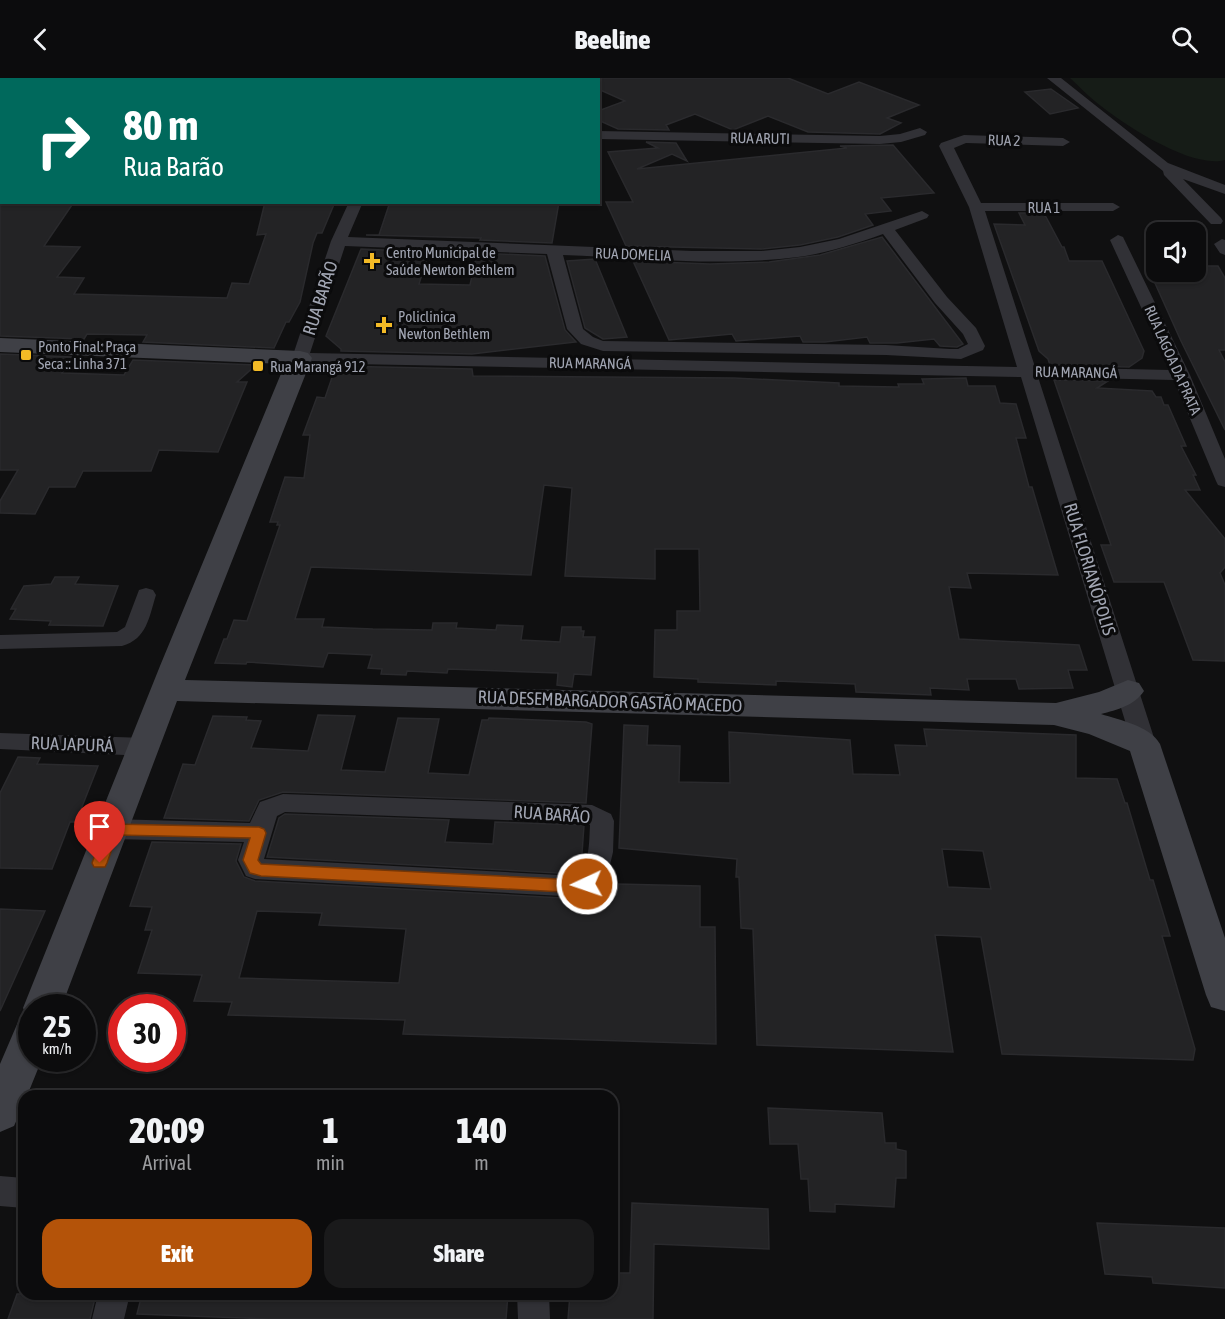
<!DOCTYPE html>
<html lang="en">
<head>
<meta charset="utf-8">
<style>
	body { margin:0; font-family:"Asap Condensed",sans-serif; background:#1a1a1b; color:#f1f3f6; height:100vh; display:flex; flex-direction:column; font-size:22px; white-space:nowrap }
	* { box-sizing:border-box; margin:0 }
	p { font-size:20px; color:#9a9b9d }
	.icon { flex:none; width:33px; height:33px; fill:none; stroke:currentColor; stroke-width:2; stroke-linecap:round; stroke-linejoin:round }
	.map { position:relative; flex:1; overflow:hidden }
	.details { position:absolute; left:18px; top:1012px; width:600px; height:210px; display:flex; flex-direction:column; background:#0c0c0d; border-radius:18px; box-shadow:0 2px 4px #0004,0 0 0 2px #2c2c2e }
	.details>* { flex:none }
	.top-card { position:absolute; left:0px; top:0px; width:600px; height:126px; box-shadow:0 2px 4px #0004,0 0 0 2px #2c2c2e; background:#00695c; color:#fff; overflow:hidden }
	.fabs { position:absolute; left:1146px; top:144px; display:grid; gap:12px }
	.fabs a { display:grid; place-items:center; width:60px; height:60px; border-radius:12px; background:#0c0c0d; box-shadow:0 2px 4px #0004,0 0 0 2px #2c2c2e; font-size:30px }
	.speed { position:absolute; left:18px; top:916px; display:flex; gap:12px; font-size:30px; font-weight:700; text-align:center }
	.speed>* { display:grid; place-content:center; width:78px; height:78px; border-radius:50%; background:#0c0c0d; box-shadow:0 2px 4px #0004,0 0 0 2px #2c2c2e; line-height:1 }
	.speed small { font-size:15px; font-weight:400 }
	.speed .limit { border:9px solid #d22; background:#fff; color:#111 }
	.pin { position:absolute; display:grid; place-items:center; width:51px; height:51px; color:#fff; margin:-62px -26px; border-radius:50% 50% 50% 0; rotate:-45deg; box-shadow:0 0 6px #0007 }
	.pin .icon { rotate:45deg }
	.me { position:absolute; width:66px; margin:-33px; rotate:267deg; stroke-linejoin:round; filter:drop-shadow(0 0 4px #0008) }
	.turn { display:flex; align-items:center; gap:21px; height:126px; padding:0 24px; font-size:27px }
	.turn .icon { width:78px; height:78px; stroke-width:2.5 }
	.turn b { display:block; font-size:42px; line-height:51px }
	.eta { display:flex; justify-content:space-evenly; align-items:center; height:102px; text-align:center }
	.eta b { font-size:36px; font-weight:800; line-height:42px }
	.button { display:flex; gap:12px; margin-top:auto; padding:12px 24px }
	.button a { flex:1; height:69px; border-radius:18px; background:#b45309; color:#fff; font-size:24px; font-weight:800; line-height:69px; text-align:center }
	.button a+a { background:#1a1a1b; color:#f1f3f6 }
	header { display:flex; justify-content:space-between; align-items:center; height:78px; padding:0 24px; background:#0c0c0d; font-size:27px; font-weight:800 }
	.map>svg:first-child { display:block }
	.green { fill:#161c17 }
	.building { fill:#232325; stroke:#2a2a2d; stroke-width:1.5; fill-rule:evenodd }
	.lines { fill:none; stroke-linecap:round; stroke-linejoin:round }
	.street { fill:#313136; fill-rule:evenodd }
	.secondary { fill:#3f4046; fill-rule:evenodd }
	.route { fill:#b45309; stroke:#753606; stroke-width:1.5 }
	.poi-dot { fill:#f3ba26; stroke:#0b0b0c; stroke-width:2 }
	.labels { text-anchor:middle; dominant-baseline:central; stroke-width:6; stroke-linejoin:round; paint-order:stroke }
	.far-street-label { font-size:15px; fill:#a1a5b2; stroke:#0b0b0c }
	.far-poi-label { font-size:15px; fill:#a1a5b2; stroke:#0b0b0c; text-anchor:start }
	.street-label { font-size:18px; fill:#a1a5b2; stroke:#0b0b0c }
</style>
</head>
<body>
<header><svg class="icon" aria-label="back" viewBox="0 0 24 24"><path d="M15 5l-7 7 7 7"/></svg>Beeline<svg class="icon" aria-label="search" viewBox="0 0 24 24"><circle cx="10" cy="10" r="6"/><path d="M15 15l6 6"/></svg></header>
<div class="map">
<svg width="1225" height="1241" viewBox="0 0 1225 1241">
	<rect width="100%" height="100%" fill="#101011"/>
	<path class="green" d="M1070 0H1225V82C1192 91 1126 48 1101 28 1090 20 1080 9 1070 0Z"/>
	<path class="building" d="M574 0H788L828 16 859 4 919 27 887 40 901 45 880 56 808 54 768 38 733 52 695 36 666 47 669 52 618 51 598 42V33L625 23 598 11V2Z
		M1051 11 1078 30 1050 36 1025 14Z
		M646 64 676 65 687 83 672 76 637 91 847 70 840 68 893 67 934 115 881 120 891 133 865 136 873 147 838 159 800 167 761 171 626 168 606 124H633L608 74 658 70Z
		M0 124H74L44 168 80 169 57 199 84 200 74 216 227 220 232 205 249 206 266 156 257 157 265 124H335L322 155H317L313 165 300 224 289 244H286L274 270 143 264 147 257 87 256 84 261 0 258Z
		M390 124H559L552 165 480 162 481 160 366 157H379Z
		M1019 135H1041L1046 139 1062 169H1064L1069 183H1102L1144 273 1142 280 1129 289 1050 287 1048 281 1039 273 994 146 1025 147Z
		M882 159 963 266 957 269 940 268 934 261 897 265H870L867 259 825 264H803L800 258 736 263 732 256 669 262 633 183 710 186 769 184 820 177Z
		M361 171 429 174 419 206 470 207 477 175 545 178 565 252 576 264 472 276 341 273V271L326 258Z
		M595 181 627 259 603 261 585 250 567 183Z
		M1196 188H1218L1225 200V272H1219L1225 284V352L1181 263 1150 194H1196Z
		M0 276 72 279 62 295 124 297 133 282 256 287 237 304H247L218 374 159 372 151 393H83L75 409H49L35 436 0 435V423L18 392H0Z
		M336 288 472 291 473 298 734 300 839 305V308L899 309 898 306H924L922 301 966 300 968 308H995L1000 325 1016 326 1026 360H1016L1029 409H1032L1058 497 967 495 971 510 949 509 959 561 1079 567 1087 592H1068L1073 610 1019 611 1016 601H967L969 612 930 610 931 617 856 614 855 606 776 603V607L698 604V601L654 599 655 552H677V533H700L699 471H655V501L565 498 572 410 544 407 531 497 311 489 295 541H324L322 549 373 551 432 552 433 545H457L456 550 496 552 497 547 523 548 521 562 560 564 562 549H581V553H584L583 559H595L591 597 574 596 572 609 557 607 558 595 448 591 447 595 407 593 406 597 381 596 382 591 368 590 372 577 328 575 323 589 247 584 246 586 215 585 224 561H227L234 542 247 543 280 447H277L278 444H270L285 399 304 400 310 357H303L317 319 325 320Z
		M1054 302 1108 303 1097 310 1152 313 1156 319H1161L1164 327H1168L1186 368H1181L1196 397H1193L1200 412H1185L1225 461V489L1220 495 1225 507V583L1193 582 1164 504H1114L1101 467H1111Z
		M55 499H79L75 506 118 508 103 548 49 547 51 543 10 541 16 531H11L24 508 51 506Z
		M318 637 355 638 341 692 385 694 398 640 439 641 428 695 469 697 482 642H488L489 640 586 644 592 646 586 725 283 714 259 722 249 743 164 740 183 686 195 687 213 638 247 639 246 642 261 643 251 670 308 673Z
		M624 647 648 648 647 667 680 668 679 704 730 705 729 654 850 662 853 696 900 697 895 667 927 668 924 651 1076 657V700L1117 701 1125 725H1127L1150 802H1153L1170 858H1162L1195 971 1193 982 1002 976 981 859 935 857 953 974 757 967 753 851 741 850 739 799H736L737 781 619 770ZM942 771 983 773 991 811 948 809Z
		M18 679 40 680 37 686 98 688 76 744H70L52 791 0 790V715Z
		M285 736 449 742 445 764 467 765 493 766 495 744 584 747 581 790 576 796 267 779 279 740Z
		M152 764 241 766 236 783 244 799 255 803 581 821 593 816 617 817 618 806 700 808V849H715L716 966 403 956 405 942 228 937 232 924 194 923 202 897 138 895 152 852H145L152 829 130 828ZM257 833 322 835 319 847 406 851 399 905 239 900Z
		M0 831 45 833 0 933Z
		M768 1030 882 1035 885 1065H896V1071L906 1073V1100H896L894 1129 835 1126V1134L810 1133 808 1101H801L798 1066H770Z
		M632 1125 768 1131 769 1171 654 1166 653 1241H568L570 1216H612V1195H630Z
		M1097 1145 1225 1150V1210L1153 1205 1152 1199 1105 1196Z
		M17 1216H96L90 1241H8Z
		M142 1216H508L506 1241H270L137 1236Z"/>
	<g class="lines">
		<path class="street" d="M17 0H29L16 2Z
			M237 0H361L362 2H238Z
			M399 0H411L398 2Z
			M1047 0H1061L1168 85 1225 107V116L1183 101 1221 140 1223 143 1221 146H1211L1164 97 1163 93Z
			M2 18V27L0 28V19Z
			M0 41H2V49H0Z
			M920 50 927 54 925 57 901 64 880 66 598 61V53L880 58 900 56Z
			M964 57 1063 60 1070 64 1063 68 966 65 954 70 981 125H1113L1120 129 1113 133H985L1035 289 1170 292 1110 162 1118 157 1123 159 1190 297 1225 381V409L1218 407 1216 403 1174 302 1038 299 1156 666 1152 672 1144 674 1136 672 1132 666 1021 299 300 285 294 284 292 280 331 163 349 124H363L348 159 692 173H761L800 169 839 161 922 133 929 137 927 140 895 152 947 219 976 250 985 268 983 272 961 281 886 277 603 273 581 266 567 251 547 176 345 168 310 275 1017 289 969 129 939 68 941 65ZM883 156 935 225 963 256 968 266 958 271H950L886 267 603 263 593 259 583 251 563 177C640 180 721 189 798 179 827 175 855 166 883 156Z
			M1222 161 1225 162V177L1220 175 1214 166Z
			M146 510 153 512 156 517C149 539 147 561 122 568L0 571V557L117 554 125 549 139 512Z
			M0 655 145 660 153 663 157 669 153 675 145 678 0 671Z
			M283 716 592 727 611 736 614 743 613 774 609 791 602 805 590 816 581 819 255 801 246 798 238 782 244 764 112 761 103 758 100 751 103 744 112 741 250 745 260 724ZM285 734 587 745 590 747C589 764 590 786 577 798L264 781 277 738Z
			M0 1098 24 1100V1130L0 1128Z
			M98 1216H130L124 1241H92Z
			M517 1216H549L550 1241H518Z"/>
		<path class="secondary" d="M0 260 300 273 308 275 312 280 185 602 1056 625 1099 614 1128 602 1139 605 1144 613C1135 627 1117 632 1101 636 1120 642 1150 648 1160 666L1225 860V933L1211 929 1206 917 1130 673 1089 656 1054 647 177 623 61 930H32V981H42L27 1018H24V1026L14 1048 0 1054V986L18 944 28 940 23 930 160 588 285 286 0 274Z"/>
	</g>
	<path class="route" d="M112 746 259 749 264 751 266 755 258 782 261 786 580 802 587 800 593 801 595 806 593 810 581 815 261 798 250 795 243 782 250 760 117 757 107 785 105 789H94L92 785 104 751 106 747Z"/>
	<g class="poi-dot">
		<path d="M369 174h6v6h6v6h-6v6h-6v-6h-6v-6h6z"/>
		<path d="M381 238h6v6h6v6h-6v6h-6v-6h-6v-6h6z"/>
		<rect x="20" y="271" width="12" height="12" rx="3"/>
		<rect x="252" y="282" width="12" height="12" rx="3"/>
	</g>
	<g class="labels">
		<g class="far-street-label">
			<text transform="translate(760 60) rotate(1)">RUA ARUTI</text>
			<text transform="translate(1004 62) rotate(2)">RUA 2</text>
			<text x="1044" y="129">RUA 1</text>
			<text transform="translate(633 176) rotate(2)">RUA DOMELIA</text>
			<text transform="translate(1173 282) rotate(66)">RUA LAGOA DA PRATA</text>
			<text transform="translate(590 285) rotate(1)">RUA MARANGÁ</text>
			<text transform="translate(1076 294) rotate(1)">RUA MARANGÁ</text>
		</g>
		<g class="far-poi-label">
			<text x="386" y="174">Centro Municipal de<tspan x="386" dy="17">Saúde Newton Bethlem</tspan></text>
			<text x="398" y="238">Policlinica<tspan x="398" dy="17">Newton Bethlem</tspan></text>
			<text x="38" y="268">Ponto Final: Praça<tspan x="38" dy="17">Seca :: Linha 371</tspan></text>
			<text x="270" y="288">Rua Marangá 912</text>
		</g>
		<g class="street-label">
			<text transform="translate(320 220) rotate(-72)">RUA BARÃO</text>
			<text transform="translate(1090 491) rotate(73)">RUA FLORIANÓPOLIS</text>
			<text transform="translate(610 623) rotate(2)">RUA DESEMBARGADOR GASTÃO MACEDO</text>
			<text transform="translate(72 666) rotate(2)">RUA JAPURÁ</text>
			<text transform="translate(552 736) rotate(4)">RUA BARÃO</text>
		</g>
	</g>
</svg>
<div class="fabs">
<a><svg class="icon" aria-label="sound" viewBox="0 0 24 24"><path d="M4 9h4l5-4v14l-5-4H4zM17 9q2 3 0 6"/></svg></a>
</div>
<div class="speed"><div>25<small>km/h</small></div><div class="limit">30</div></div>
<div class="pin" style="left:100px;top:785px;background:#d93025"><svg class="icon" aria-label="arrive" viewBox="0 0 24 24"><path d="M6 21V4h12l-3 4 3 4H6"/></svg></div>
<svg class="me" style="left:587px;top:806px" viewBox="-20 -20 40 40"><circle r="17" fill="#b45309" stroke="#fff" stroke-width="3"/><path d="M0-11L8 9 0 5-8 9z" fill="#fff"/></svg>
<div class="top-card">
<div class="turn"><svg class="icon" aria-label="right" viewBox="0 0 24 24"><path d="M7 20v-9h11M14 6l5 5-5 5"/></svg><div><b>80 m</b>Rua Barão</div></div>
</div>
<section class="details">
<div class="eta">
<div><b>20:09</b><p>Arrival</p></div>
<div><b>1</b><p>min</p></div>
<div><b>140</b><p>m</p></div>
</div>
<div class="button"><a>Exit</a><a>Share</a></div>
</section>
</div>
</body>
</html>
